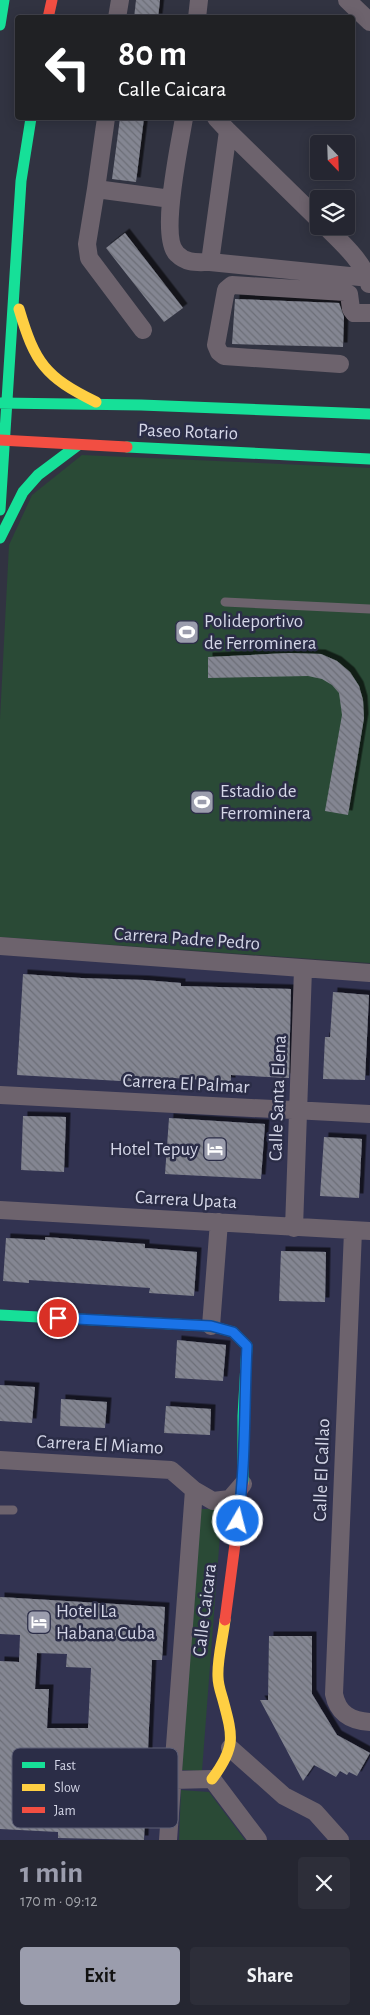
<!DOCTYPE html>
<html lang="en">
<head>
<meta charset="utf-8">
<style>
	body { margin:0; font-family:"Alegreya Sans",sans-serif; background:#2d2e39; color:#f1f3f6; height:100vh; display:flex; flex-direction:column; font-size:19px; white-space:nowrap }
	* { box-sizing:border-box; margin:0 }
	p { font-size:16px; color:#a3a5ab }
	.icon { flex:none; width:28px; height:28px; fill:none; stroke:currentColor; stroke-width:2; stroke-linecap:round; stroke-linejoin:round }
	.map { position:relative; height:1840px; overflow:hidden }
	.details { display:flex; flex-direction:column; background:#252631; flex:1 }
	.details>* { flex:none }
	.top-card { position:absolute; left:15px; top:15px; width:340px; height:105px; border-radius:5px; box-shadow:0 2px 12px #0003,0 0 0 1px #42434d; background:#202124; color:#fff; overflow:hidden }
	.needle { width:32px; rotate:157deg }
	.fabs { position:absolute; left:310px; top:135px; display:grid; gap:10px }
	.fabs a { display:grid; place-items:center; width:45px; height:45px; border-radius:5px; background:#252631; box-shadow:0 2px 12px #0003,0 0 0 1px #42434d; font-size:25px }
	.pin { position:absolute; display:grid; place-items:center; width:42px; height:42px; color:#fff; margin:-21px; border:2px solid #fff; border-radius:50%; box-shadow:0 1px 5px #0007 }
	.me { position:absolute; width:55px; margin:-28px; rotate:8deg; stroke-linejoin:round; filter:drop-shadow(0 0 4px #0008) }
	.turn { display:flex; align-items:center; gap:18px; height:105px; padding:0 20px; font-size:22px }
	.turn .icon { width:65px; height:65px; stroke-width:2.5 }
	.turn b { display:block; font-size:35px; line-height:42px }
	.round { display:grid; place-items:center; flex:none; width:52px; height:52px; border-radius:5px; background:#2d2e39 }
	.overview { display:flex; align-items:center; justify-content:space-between; height:85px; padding:0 20px }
	h1 { font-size:30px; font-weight:700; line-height:38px; color:#9b9dad }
	.cta { display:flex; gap:10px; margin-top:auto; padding:10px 20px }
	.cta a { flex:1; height:58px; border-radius:5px; background:#9b9dad; color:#111; font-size:20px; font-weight:700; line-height:58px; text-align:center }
	.cta a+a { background:#2d2e39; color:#f1f3f6 }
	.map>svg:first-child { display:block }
	.built { fill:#323351 }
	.green { fill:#2a4a36 }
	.building { fill:url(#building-back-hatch); fill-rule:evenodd; filter:url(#shadow) }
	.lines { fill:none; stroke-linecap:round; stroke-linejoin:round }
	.lane { stroke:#6d636d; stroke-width:9 }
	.street { stroke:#6d636d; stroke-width:18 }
	.fast { stroke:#16e098; stroke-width:11 }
	.slow { stroke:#ffcf43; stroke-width:11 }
	.jam { stroke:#f24e42; stroke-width:11 }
	.route-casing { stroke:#114b97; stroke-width:12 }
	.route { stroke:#1a73e8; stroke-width:9 }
	.labels { text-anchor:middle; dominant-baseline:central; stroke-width:5; stroke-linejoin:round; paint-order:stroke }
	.street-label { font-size:19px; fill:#d4d6e7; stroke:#2b2d47 }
	.poi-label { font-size:19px; fill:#d4d6e7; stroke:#2b2d47; text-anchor:start }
	.key { fill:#2b2d47; stroke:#5e6077; stroke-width:1 }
	.key-label { font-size:14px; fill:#d4d6e7 }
</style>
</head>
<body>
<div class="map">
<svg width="370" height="1840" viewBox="0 0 370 1840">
	<defs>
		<pattern id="building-back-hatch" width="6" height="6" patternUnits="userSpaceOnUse" patternTransform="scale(1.25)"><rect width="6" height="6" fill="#848692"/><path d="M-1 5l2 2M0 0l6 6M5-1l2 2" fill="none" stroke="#6c6e77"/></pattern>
		<filter id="shadow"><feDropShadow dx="4.5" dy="-4.5" stdDeviation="0" flood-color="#0009"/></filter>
	</defs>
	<rect width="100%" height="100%" fill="#313341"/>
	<path class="built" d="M0 946 370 973V1840H0Z"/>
	<path class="green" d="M82 455 370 468V963L0 937V719L9 545 32 495Z
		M196 1509H222L202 1771 182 1770 197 1527Z
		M181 1790 209 1792 245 1840H179Z"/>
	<path class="building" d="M136 0H160L158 18H134Z
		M120 118H144L136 182 112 179Z
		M125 233 183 308 164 322 106 248Z
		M235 299 339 303 344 317 343 347 232 344Z
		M289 653 321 654 337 661 350 672 359 686 363 700 364 718 348 815 325 811 342 715 339 693 332 685 322 679 308 676 208 678V657Z
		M23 974 81 978 144 980 181 983V986L291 989 289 1078 231 1075V1082L174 1078V1081H120L17 1075Z
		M333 992 369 995 365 1080 323 1079 325 1037H330Z
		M23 1116 66 1117 64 1172 21 1170Z
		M169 1118 265 1124 261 1179 165 1174Z
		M324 1137 362 1139 359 1198 320 1196Z
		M45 1237 145 1244V1248L197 1252 194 1296 149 1293 150 1288 29 1280V1283L3 1281 6 1238 45 1240Z
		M281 1251 326 1252 325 1302 279 1301Z
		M177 1340 226 1345 223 1381 175 1378Z
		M0 1385 35 1387 32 1423 0 1421Z
		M61 1399 107 1402 105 1428 60 1426Z
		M166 1406 211 1409 210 1435 164 1433Z
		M0 1597 165 1607 162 1660H152L144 1840 58 1838V1832L0 1829V1661L19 1662 20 1635 0 1634ZM37 1653 67 1654 66 1667 91 1668 88 1728H47L49 1689H35Z
		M269 1636H312V1694L337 1735 370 1753 357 1776 349 1772 347 1775 340 1771 336 1777 314 1765 303 1781 260 1700H268Z"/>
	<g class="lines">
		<path class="lane" d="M225 602 370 609
			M0 1510H13"/>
		<path class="street" d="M347 0 370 22
			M117 18 120 0
			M197 18 199 0
			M184 118C180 143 159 238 177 254 187 264 197 262 210 262L370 278
			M216 118 228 131 319 220
			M96 189 106 118
			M325 226C339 240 366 264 369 284
			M210 262 228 131
			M143 330 89 258 87 244 96 189 171 199
			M340 364 224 356 219 352 216 345 226 290 232 285 345 292 349 294 351 309 354 313H370
			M0 946 370 973
			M0 1095 370 1114
			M0 1210 370 1231
			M294 1228 303 969
			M353 1231 334 1694C338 1714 351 1721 370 1722
			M211 1326 219 1222
			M0 1460 171 1470 194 1490 168 1840
			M194 1490 213 1501 230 1499 243 1484
			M230 1748 284 1796 315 1812 340 1840
			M172 1780 212 1779 258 1840"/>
		<path class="fast" d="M0 25 4 0
			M0 403 141 405 370 414
			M127 447 370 459
			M0 510 21 181 31 118
			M0 538 23 492 38 475 78 445
			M0 1315 211 1326 233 1332 247 1346 243 1416V1483"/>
		<path class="slow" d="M19 309C35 363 45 377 96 402
			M212 1779C236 1747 233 1737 223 1700 221 1693 218 1685 218 1677 217 1659 223 1638 225 1620"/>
		<path class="jam" d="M48 18 52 0
			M0 440 127 447
			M225 1620 243 1483"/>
	</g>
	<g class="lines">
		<g class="route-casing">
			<path id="route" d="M58 1318 211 1326 233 1332 247 1346C244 1404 246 1463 238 1521"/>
		</g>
		<use href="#route" class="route"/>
	</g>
	<defs>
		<g id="stadium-square" transform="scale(1.25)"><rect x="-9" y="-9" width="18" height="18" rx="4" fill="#9b9dad" stroke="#2b2d47"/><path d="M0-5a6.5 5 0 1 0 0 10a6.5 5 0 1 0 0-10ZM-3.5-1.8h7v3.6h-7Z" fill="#fff"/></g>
		<g id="hotel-square" transform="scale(1.25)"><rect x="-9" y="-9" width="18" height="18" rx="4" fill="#9b9dad" stroke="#2b2d47"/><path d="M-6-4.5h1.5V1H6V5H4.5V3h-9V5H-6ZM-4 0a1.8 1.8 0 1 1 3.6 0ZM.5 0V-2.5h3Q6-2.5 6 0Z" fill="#fff"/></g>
	</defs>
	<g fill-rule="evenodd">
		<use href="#stadium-square" x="187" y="632"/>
		<use href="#stadium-square" x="202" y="802"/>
		<use href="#hotel-square" x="215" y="1149"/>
		<use href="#hotel-square" x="39" y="1622"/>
	</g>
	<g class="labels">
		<g class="street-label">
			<text transform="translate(188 432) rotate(2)">Paseo Rotario</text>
			<text transform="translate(187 939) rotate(4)">Carrera Padre Pedro</text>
			<text transform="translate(186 1084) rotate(3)">Carrera El Palmar</text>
			<text transform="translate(278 1098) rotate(-88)">Calle Santa Elena</text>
			<text transform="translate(186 1200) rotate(3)">Carrera Upata</text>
			<text transform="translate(100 1445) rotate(3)">Carrera El Miamo</text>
			<text transform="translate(322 1470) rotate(-88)">Calle El Callao</text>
			<text transform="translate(205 1610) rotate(-83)">Calle Caicara</text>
		</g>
		<g class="poi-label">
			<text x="204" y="621">Polideportivo<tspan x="204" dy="22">de Ferrominera</tspan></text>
			<text x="220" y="791">Estadio de<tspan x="220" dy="22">Ferrominera</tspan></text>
			<text x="198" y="1149" text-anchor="end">Hotel Tepuy</text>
			<text x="56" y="1611">Hotel La<tspan x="56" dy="22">Habana Cuba</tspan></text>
		</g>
	</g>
	<rect x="12" y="1748" width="166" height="80" rx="8" class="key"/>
	<rect x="22" y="1762" width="23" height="6" fill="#16e098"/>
	<rect x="22" y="1784" width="23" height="7" fill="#ffcf43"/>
	<rect x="22" y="1807" width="23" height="6" fill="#f24e42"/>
	<g class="key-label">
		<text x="54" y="1770">Fast</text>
		<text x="54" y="1792">Slow</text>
		<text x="54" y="1815">Jam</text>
	</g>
</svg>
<div class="fabs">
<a><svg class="needle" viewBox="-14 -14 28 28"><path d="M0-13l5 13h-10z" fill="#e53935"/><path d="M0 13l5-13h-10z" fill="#a3a5ab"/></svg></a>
<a><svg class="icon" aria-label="layers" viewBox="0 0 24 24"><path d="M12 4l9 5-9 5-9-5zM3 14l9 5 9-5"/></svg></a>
</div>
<div class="pin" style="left:58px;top:1318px;background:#d93025"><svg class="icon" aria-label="arrive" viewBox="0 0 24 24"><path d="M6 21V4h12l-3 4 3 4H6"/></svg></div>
<svg class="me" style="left:238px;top:1521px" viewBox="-20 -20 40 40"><circle r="17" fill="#1a73e8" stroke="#fff" stroke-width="3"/><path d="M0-11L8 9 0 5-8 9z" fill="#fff"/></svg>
<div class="top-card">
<div class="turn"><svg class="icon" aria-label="left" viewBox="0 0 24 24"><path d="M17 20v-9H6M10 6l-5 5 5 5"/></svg><div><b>80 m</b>Calle Caicara</div></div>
</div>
</div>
<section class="details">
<div class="overview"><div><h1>1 min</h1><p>170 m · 09:12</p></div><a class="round"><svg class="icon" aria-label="close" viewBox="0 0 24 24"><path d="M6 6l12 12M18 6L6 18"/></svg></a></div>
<div class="cta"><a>Exit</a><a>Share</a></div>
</section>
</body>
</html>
